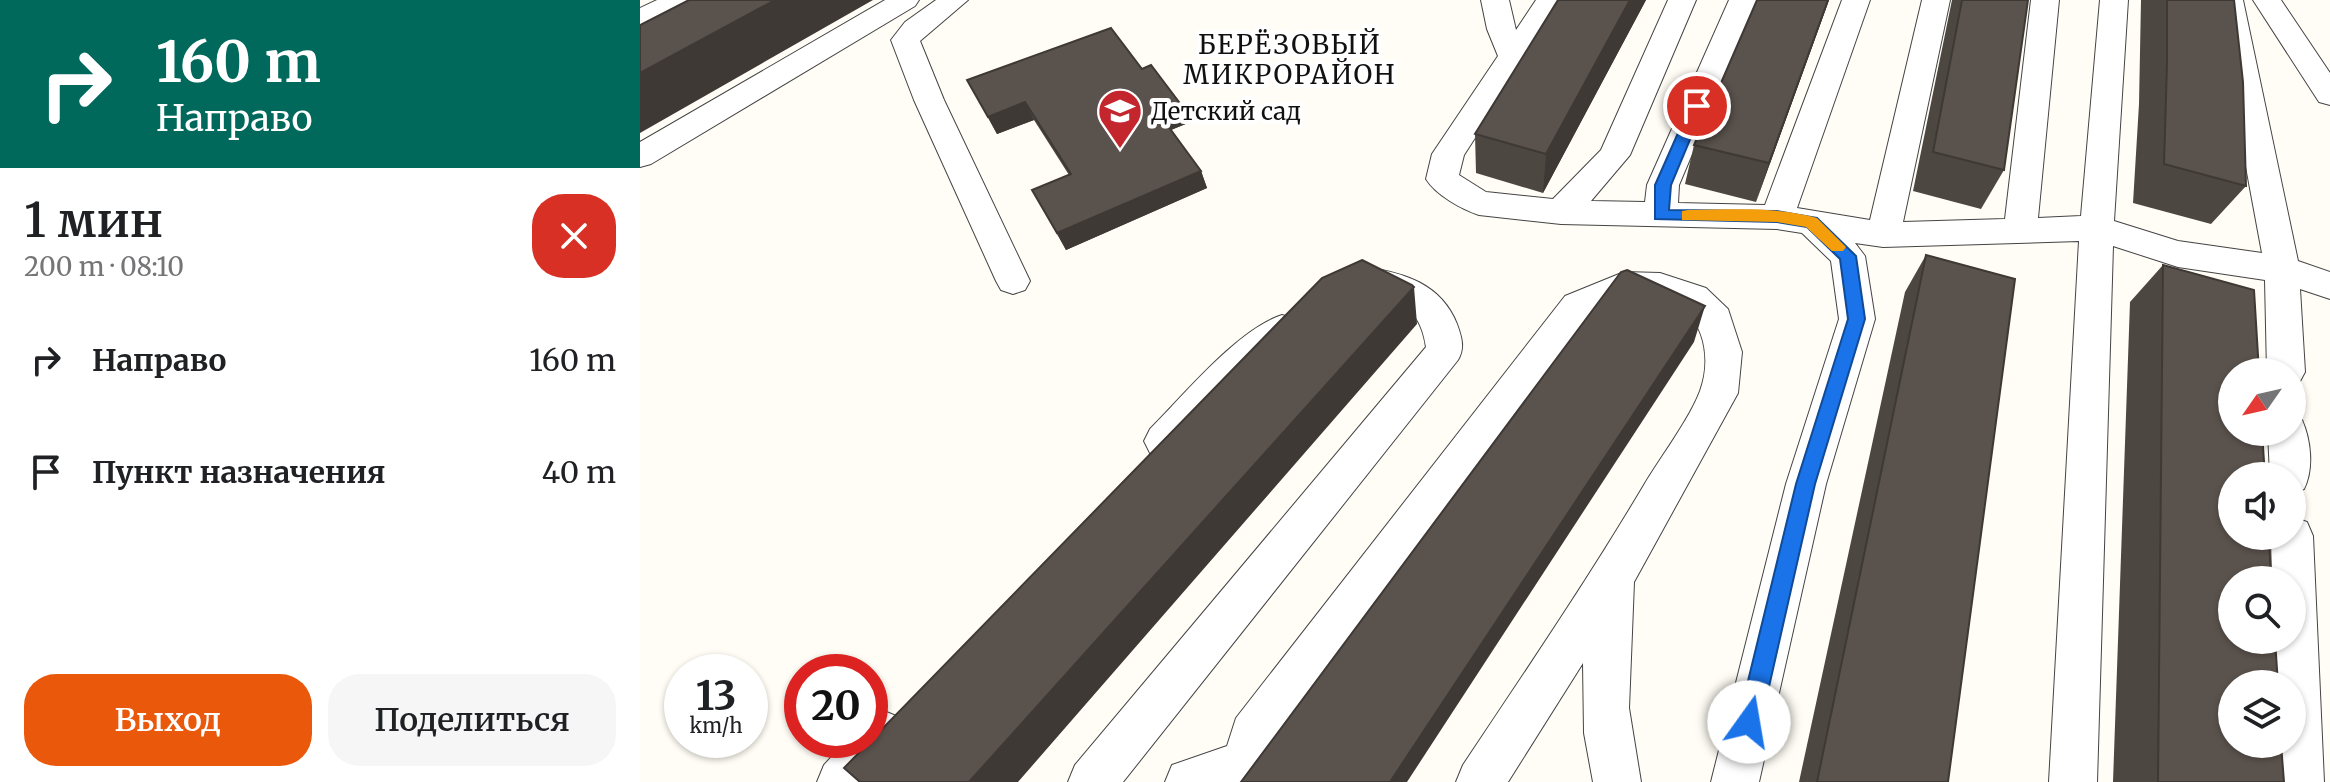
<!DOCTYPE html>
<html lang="ru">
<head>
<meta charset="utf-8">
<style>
	body { margin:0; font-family:Merriweather,serif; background:#f6f6f6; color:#202124; height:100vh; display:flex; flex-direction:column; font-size:30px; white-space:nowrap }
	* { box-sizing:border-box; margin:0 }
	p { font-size:26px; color:#757577 }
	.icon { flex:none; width:44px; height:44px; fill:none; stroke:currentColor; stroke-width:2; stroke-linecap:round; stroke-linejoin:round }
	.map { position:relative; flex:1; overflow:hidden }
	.panel { display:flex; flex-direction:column; background:#fff; width:640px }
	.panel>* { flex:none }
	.guide { background:#00695c; color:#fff; overflow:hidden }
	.needle { width:52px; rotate:236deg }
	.buttons { position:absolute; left:1578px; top:358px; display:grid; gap:16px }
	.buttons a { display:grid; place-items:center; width:88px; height:88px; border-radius:50%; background:#fff; box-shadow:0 2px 6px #0004; font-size:40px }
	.speed { position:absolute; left:24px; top:654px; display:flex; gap:16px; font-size:40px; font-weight:700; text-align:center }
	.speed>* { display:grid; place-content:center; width:104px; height:104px; border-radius:50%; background:#fff; box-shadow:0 2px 6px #0004; line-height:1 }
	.speed small { font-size:20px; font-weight:400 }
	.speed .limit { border:12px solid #d22; background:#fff; color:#111 }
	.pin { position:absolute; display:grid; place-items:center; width:68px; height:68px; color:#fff; margin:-34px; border:4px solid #fff; border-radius:50%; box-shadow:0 2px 8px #0007 }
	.me { position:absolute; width:88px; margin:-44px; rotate:13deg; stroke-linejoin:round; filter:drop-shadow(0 0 6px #0008) }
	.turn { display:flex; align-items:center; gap:28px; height:168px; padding:0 24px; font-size:36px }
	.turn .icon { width:104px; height:104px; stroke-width:2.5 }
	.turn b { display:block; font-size:56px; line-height:68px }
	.round { display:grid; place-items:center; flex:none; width:84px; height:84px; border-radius:32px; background:#f6f6f6 }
	.summary { display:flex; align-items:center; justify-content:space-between; height:136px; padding:0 24px }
	h1 { font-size:48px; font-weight:600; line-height:60px }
	.action { display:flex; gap:16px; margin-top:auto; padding:16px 24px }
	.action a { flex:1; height:92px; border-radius:32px; background:#ea580c; color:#fff; font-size:32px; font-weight:600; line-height:92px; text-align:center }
	.action a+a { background:#f6f6f6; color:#202124 }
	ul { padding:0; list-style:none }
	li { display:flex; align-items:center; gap:24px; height:112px; padding:0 24px }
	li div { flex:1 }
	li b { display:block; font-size:30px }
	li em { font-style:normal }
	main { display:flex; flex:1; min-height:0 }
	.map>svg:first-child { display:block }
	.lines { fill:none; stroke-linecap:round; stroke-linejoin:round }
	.minor-casing { stroke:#444; stroke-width:2 }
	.minor { fill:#fff; fill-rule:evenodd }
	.wall { fill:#4d4742 }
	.shaded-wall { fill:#3f3936 }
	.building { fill:#5a524d; stroke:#3f3936; stroke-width:2 }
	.route { fill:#1a73e8; stroke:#114b97; stroke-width:2 }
	.slow { fill:#f59e0b }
	.labels { text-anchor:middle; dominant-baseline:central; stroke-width:8; stroke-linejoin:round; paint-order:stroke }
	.far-poi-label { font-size:24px; fill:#111; stroke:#fff; text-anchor:start }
	.far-neighbourhood-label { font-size:26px; letter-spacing:2px; fill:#111; stroke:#fff }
</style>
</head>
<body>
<main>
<section class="panel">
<div class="guide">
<div class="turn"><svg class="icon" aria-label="right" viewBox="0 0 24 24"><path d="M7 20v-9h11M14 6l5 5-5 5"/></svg><div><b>160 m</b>Направо</div></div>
</div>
<div class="summary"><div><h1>1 мин</h1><p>200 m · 08:10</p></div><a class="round" style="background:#d93025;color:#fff"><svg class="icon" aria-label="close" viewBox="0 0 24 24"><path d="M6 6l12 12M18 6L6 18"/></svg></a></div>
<ul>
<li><svg class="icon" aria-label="right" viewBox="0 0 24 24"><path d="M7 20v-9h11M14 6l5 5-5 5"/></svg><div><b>Направо</b></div><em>160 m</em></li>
<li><svg class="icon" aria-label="arrive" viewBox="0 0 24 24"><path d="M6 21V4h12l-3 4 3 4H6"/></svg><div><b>Пункт назначения</b></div><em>40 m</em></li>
</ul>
<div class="action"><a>Выход</a><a>Поделиться</a></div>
</section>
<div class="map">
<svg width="1690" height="782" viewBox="0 0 1690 782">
	<rect width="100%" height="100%" fill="#fffdf5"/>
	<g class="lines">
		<g class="minor-casing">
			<path id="minor" d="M17 0H52L48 6 0 27V8Z
				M245 0H279L275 6 11 164 0 167V142Z
				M296 0H328L280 41 304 100 390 281 385 290 373 294 361 290 356 281 274 100 251 40 265 22Z
				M841 0H869L876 30 896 0H924L824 155 819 175 846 192 913 199 961 150 1028 0H1056L990 155 951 201 1005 202 1007 185 1089 0H1117L1039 185 1038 203 1125 205 1202 0H1230L1157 208 1230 220 1282 0H1310L1263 222 1365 219 1391 0H1419L1398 218 1441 216 1460 0H1488L1474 221 1538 241 1622 253 1575 0H1603L1658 261 1690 272V299L1660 289 1665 372 1659 383 1652 385V372H1627L1625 280 1538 267 1473 246 1457 782H1409L1439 241 1243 247 1215 243 1225 256 1235 319 1186 484 1119 782H1071L1146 484 1199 319 1191 261 1162 233 1137 229 921 224 839 215C821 209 796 195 786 179L792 154 858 56 847 29Z
				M1613 0H1641L1690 73V105L1679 102Z
				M725 267C765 273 801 284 817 324 822 338 825 348 818 360L483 782H428L435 765 786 347C779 299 751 302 713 289L708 280 713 271Z
				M984 272 1020 273 1066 288 1088 309 1102 352 1098 393 994 582 989 708 1001 782H953L944 733 943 663 868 782H816L823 765C885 672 947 581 1004 485 1020 458 1049 420 1060 391 1070 364 1067 327 1042 309 1012 288 979 303 951 316L635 745 628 782H525L532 765 587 746 596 718 925 296Z
				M642 315 655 319 660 329 655 339 611 375 538 453 524 458 510 453 504 441 510 429C544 395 598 329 642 315Z
				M1652 417 1662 420C1671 440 1674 469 1664 489L1652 493V476H1630L1628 432H1652Z
				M1652 517 1667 522 1673 536 1684 782H1636L1635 744H1652V684H1634L1633 640H1652V580H1632L1631 536H1652Z
				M244 711 261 718 268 735 261 752 234 782H177L184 765 207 740H230V717Z"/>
		</g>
		<use href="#minor" class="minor"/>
	</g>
	<path class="wall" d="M918 0H1006L903 193 836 173 835 134Z
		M1117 0H1189L1116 202 1045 184 1054 145Z
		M1312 0H1388L1364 170 1341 209 1273 191Z
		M1501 0H1594L1606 186 1571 224 1493 203 1499 104Z
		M502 69 548 123 531 130 561 171 567 188 426 250 392 190 429 175 394 120 357 134 327 80Z
		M1286 255 1308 782H1159L1265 292Z
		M1523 265 1644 782H1473L1490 302Z"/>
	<path class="shaded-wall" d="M135 0H233L0 133V73Z
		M990 0H1006L903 193 906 154Z
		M1188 0H1189L1116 202 1129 163Z
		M385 102 394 120 357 134 348 117Z
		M542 106 548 123 526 132 520 115Z
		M561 171 567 188 426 250 417 233Z
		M774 287 777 324 378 782H329Z
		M1065 306 1054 342 767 782H750Z"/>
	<path class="building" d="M49 0H135L0 73V25Z
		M918 0H990L906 154 835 134Z
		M1117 0H1188L1129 163 1054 145Z
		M1322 0H1388L1364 170 1293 152Z
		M1527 0H1594L1603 82 1606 186 1524 164 1527 64Z
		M471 28 502 69 511 65 542 106 520 115 561 171 417 233 392 190 431 174 385 102 348 117 327 80Z
		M1286 255 1375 279 1308 782H1177Z
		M722 260 772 285 774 287 329 782H220L204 768 682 278Z
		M1523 265 1614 290 1619 372H1592V432H1622L1625 476H1592V536H1629L1631 580H1592V640H1635L1638 684H1592V744H1641L1644 782H1518Z
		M987 270 1065 306 750 782H601L981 272Z"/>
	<path class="route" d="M1057 101 1064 106 1031 185 1029 210 1137 211 1171 217 1177 218 1216 256 1225 319 1175 484 1121 722 1117 730 1109 734 1101 730 1098 722 1156 484 1208 319 1200 259 1167 227 1137 222 1015 219V185L1050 106Z"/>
	<path class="slow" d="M1048 210C1090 210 1136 206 1177 218L1206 247 1203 251H1192L1166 227 1137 222 1042 220V211Z"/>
	<defs>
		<g id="school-pin" transform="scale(2.3)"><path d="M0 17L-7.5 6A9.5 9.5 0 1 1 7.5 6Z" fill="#c4262e" stroke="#fff"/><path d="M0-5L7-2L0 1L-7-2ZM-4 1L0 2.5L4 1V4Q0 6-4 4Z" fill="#fff"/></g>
	</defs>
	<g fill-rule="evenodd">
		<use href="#school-pin" x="480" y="111"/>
	</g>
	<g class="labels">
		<g class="far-poi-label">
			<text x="511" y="111">Детский сад</text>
		</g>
		<g class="far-neighbourhood-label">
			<text x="650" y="44">БЕРЁЗОВЫЙ<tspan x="650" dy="30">МИКРОРАЙОН</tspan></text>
		</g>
	</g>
</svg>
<div class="buttons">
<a><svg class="needle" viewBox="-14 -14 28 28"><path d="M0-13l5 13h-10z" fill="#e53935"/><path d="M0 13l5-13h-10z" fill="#757577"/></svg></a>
<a><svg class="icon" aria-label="sound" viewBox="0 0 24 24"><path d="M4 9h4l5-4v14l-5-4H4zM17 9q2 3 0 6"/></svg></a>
<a><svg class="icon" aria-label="search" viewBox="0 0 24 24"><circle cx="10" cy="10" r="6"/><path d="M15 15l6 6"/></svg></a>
<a><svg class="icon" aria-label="layers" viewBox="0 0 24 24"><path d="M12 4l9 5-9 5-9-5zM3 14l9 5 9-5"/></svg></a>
</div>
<div class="speed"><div>13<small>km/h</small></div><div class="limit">20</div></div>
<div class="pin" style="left:1057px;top:106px;background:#d93025"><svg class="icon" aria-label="arrive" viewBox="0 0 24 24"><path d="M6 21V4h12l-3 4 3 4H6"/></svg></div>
<svg class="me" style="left:1109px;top:722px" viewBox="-20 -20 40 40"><circle r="19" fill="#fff"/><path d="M0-13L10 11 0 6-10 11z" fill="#1a73e8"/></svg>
</div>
</main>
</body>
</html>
